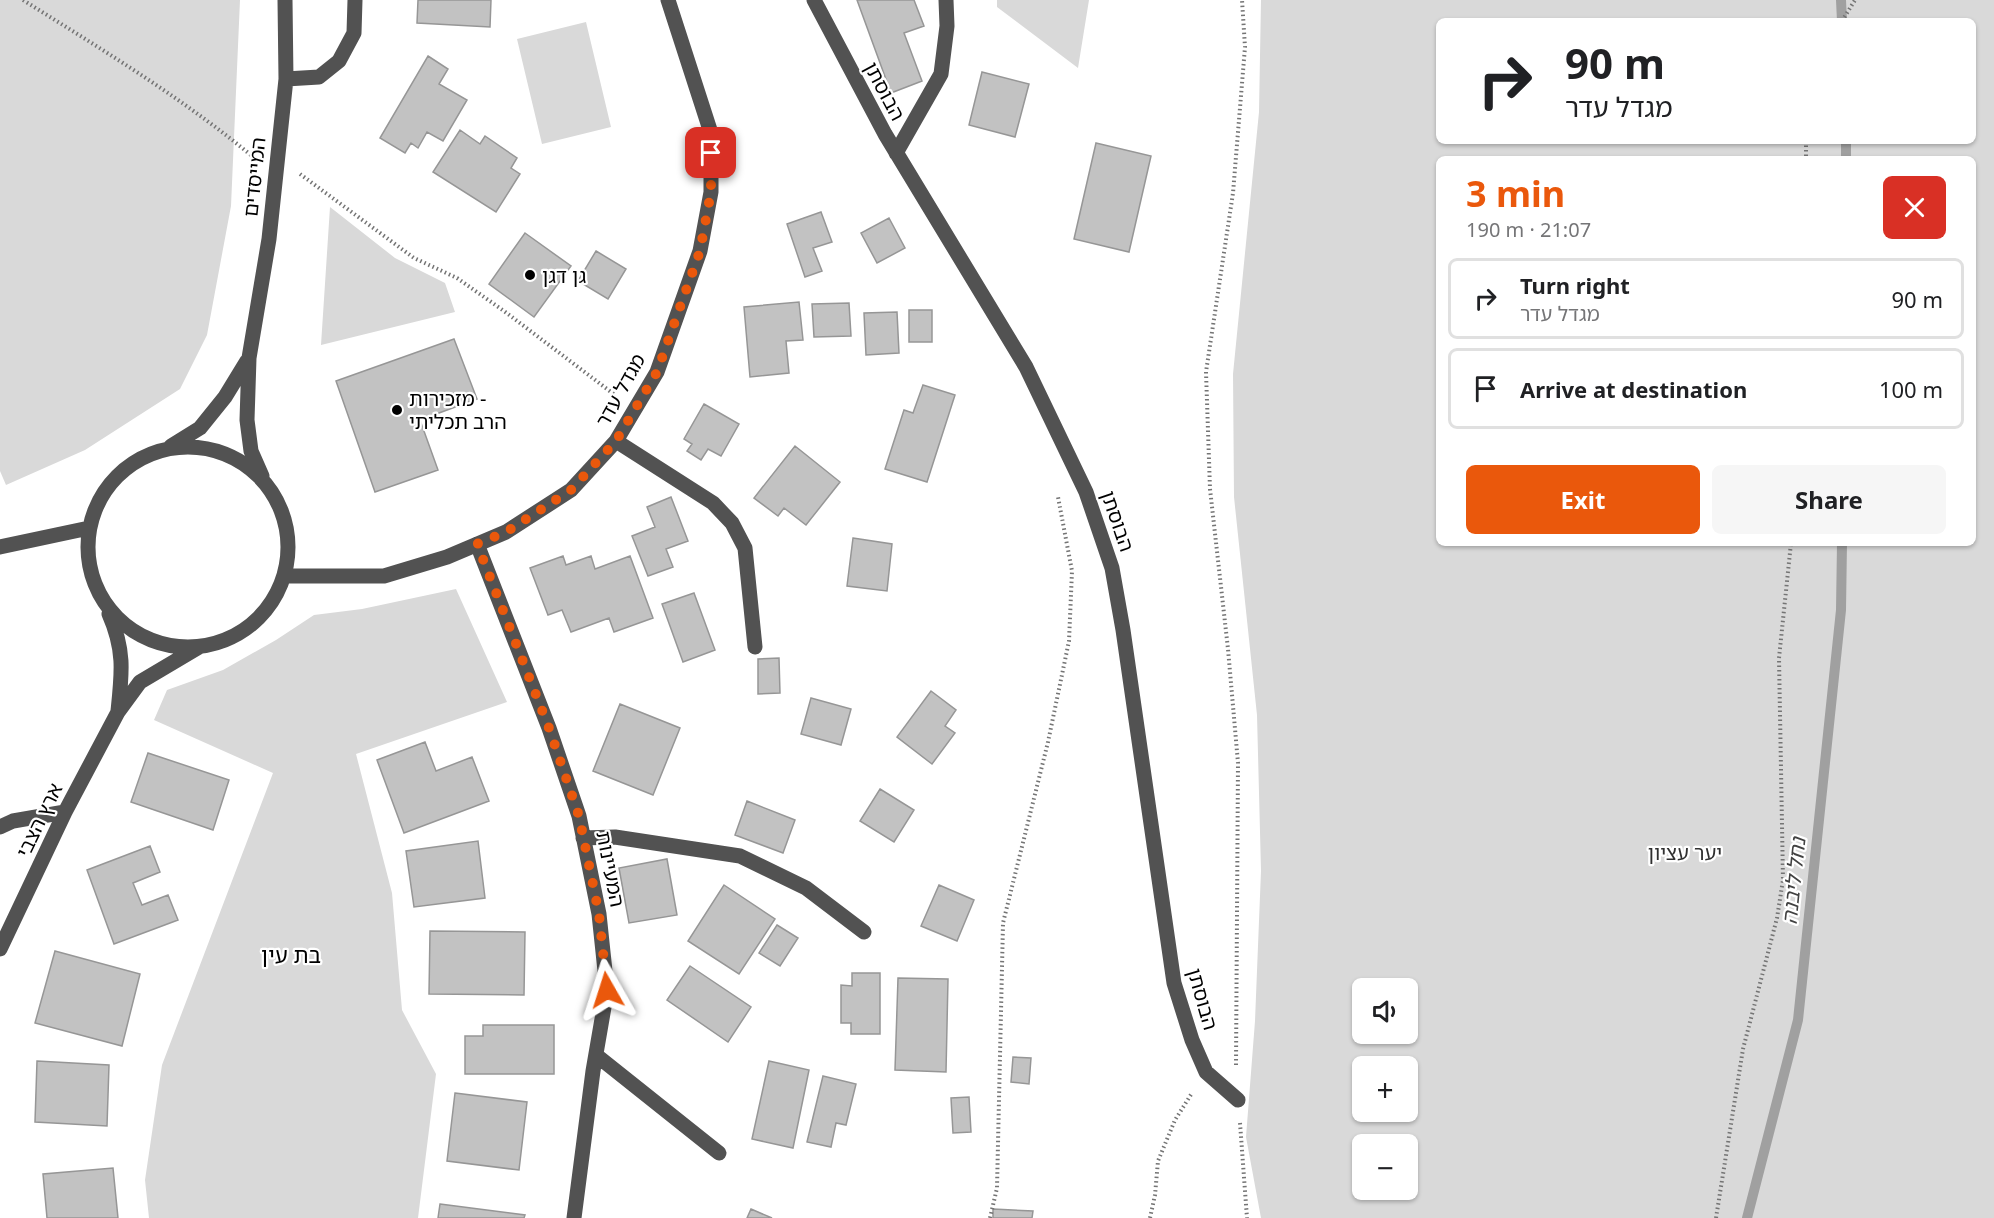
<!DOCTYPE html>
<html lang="en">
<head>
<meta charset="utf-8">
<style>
	body { margin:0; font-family:"Noto Sans","Noto Sans Hebrew",sans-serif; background:#f6f6f6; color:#202124; height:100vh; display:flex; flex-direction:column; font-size:22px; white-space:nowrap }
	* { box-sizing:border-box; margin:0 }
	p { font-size:20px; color:#757577 }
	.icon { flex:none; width:33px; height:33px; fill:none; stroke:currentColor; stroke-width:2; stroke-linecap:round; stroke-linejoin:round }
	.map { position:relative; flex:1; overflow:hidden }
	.side { position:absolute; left:1436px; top:156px; width:540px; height:390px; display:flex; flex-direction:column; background:#fff; border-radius:9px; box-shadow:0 2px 4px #0004 }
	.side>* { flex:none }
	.top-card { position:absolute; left:1436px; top:18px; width:540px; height:126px; border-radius:9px; box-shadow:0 2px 4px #0004; background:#fff; color:#202124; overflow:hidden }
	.buttons { position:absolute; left:1352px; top:978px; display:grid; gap:12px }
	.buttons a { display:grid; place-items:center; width:66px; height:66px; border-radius:9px; background:#fff; box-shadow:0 2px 4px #0004; font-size:30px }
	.pin { position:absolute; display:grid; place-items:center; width:51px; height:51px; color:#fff; margin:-26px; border-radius:12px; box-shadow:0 3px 9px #0006 }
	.me { position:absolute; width:66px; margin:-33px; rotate:354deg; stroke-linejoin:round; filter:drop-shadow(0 0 4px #0008) }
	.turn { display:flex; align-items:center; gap:21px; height:126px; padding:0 30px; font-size:27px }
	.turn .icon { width:78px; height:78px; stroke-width:2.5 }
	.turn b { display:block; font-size:42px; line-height:51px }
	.round { display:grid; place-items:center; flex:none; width:63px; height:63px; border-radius:9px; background:#f6f6f6 }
	.overview { display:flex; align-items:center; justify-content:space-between; height:102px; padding:0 30px }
	h1 { font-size:36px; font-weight:700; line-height:45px; color:#ea580c }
	.primary-button { display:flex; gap:12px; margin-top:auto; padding:12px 30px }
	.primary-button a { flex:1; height:69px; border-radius:9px; background:#ea580c; color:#fff; font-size:24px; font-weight:700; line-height:69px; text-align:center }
	.primary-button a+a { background:#f6f6f6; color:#202124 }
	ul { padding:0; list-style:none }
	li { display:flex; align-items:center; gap:18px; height:81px; margin:0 12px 9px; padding:0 18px; border:3px solid #e0e0e0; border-radius:9px }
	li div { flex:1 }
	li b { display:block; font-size:22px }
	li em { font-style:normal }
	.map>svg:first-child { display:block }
	.green { fill:#d9d9d9; fill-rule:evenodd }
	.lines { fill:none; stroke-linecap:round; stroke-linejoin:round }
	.stream { stroke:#a0a0a0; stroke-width:10 }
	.building { fill:#c2c2c2; stroke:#969696; stroke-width:1.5 }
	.path { stroke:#747474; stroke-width:4; stroke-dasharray:1.5 3; stroke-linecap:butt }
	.minor { stroke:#525252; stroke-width:15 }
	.route { stroke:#ea580c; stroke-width:10; stroke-dasharray:0 18 }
	.poi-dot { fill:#000; stroke:#fff; stroke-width:2 }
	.labels { text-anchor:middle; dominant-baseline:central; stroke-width:4.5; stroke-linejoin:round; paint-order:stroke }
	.street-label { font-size:20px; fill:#000; stroke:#fff }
	.poi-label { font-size:20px; fill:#000; stroke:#fff; text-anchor:start }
	.park-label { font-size:20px; fill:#303030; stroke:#fff }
	.water-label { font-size:21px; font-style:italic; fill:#414141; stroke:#fff }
	.quarter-label { font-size:22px; fill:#000; stroke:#fff }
</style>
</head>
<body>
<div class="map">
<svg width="1994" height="1218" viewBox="0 0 1994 1218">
	<rect width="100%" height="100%" fill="#fff"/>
	<path class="green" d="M0 0H240L231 206 207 335 180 389 85 450 6 485 0 471Z
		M997 0H1089L1078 68 997 7Z
		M1261 0H1994V1218H1261L1246 1137 1255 1021 1261 871 1257 715 1234 497 1233 374 1259 112ZM1438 21H1972V141H1438ZM1438 159H1972V543H1438ZM1362 988H1407V1034H1362ZM1407 1066V1112H1362V1066ZM1407 1144V1190H1362V1144Z
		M586 22 611 127 542 144 517 39Z
		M330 207 395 258 445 283 455 312 321 345Z
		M456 589 507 702 356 754 392 893 402 1010 436 1074 418 1218H149L145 1180 162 1065 273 773 154 720 167 690 223 670 276 640 314 615 362 609Z"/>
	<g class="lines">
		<path class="stream" d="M1841 0 1842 21
			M1846 141V159
			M1747 1218 1798 1020 1841 610 1842 543"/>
	</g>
	<path class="building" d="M418 0H491L490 27 417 23Z
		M857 0H914L924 26 904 33 922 81 891 93Z
		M428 56 448 69 439 84 467 100 443 141 427 132 418 148 411 143 405 153 380 138Z
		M982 72 1029 84 1015 137 969 125Z
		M460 130 480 144 485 136 517 158 511 168 520 174 496 212 433 172Z
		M1096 143 1151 156 1129 252 1074 239Z
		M821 212 832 242 813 248 822 271 805 277 787 224Z
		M889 218 905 248 877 263 861 233Z
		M525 233 571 266 534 317 489 284Z
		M596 251 626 269 608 299 578 281Z
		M799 302 803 340 786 341 789 373 750 377 744 307Z
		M849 303 851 336 814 337 812 304Z
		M909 310H932V342H909Z
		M897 312 899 353 866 355 864 313Z
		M454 339 477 399 420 420 438 470 375 492 336 381Z
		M923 385 955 395 927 482 885 469 904 410 913 413Z
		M704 404 739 424 721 456 708 449 701 460 687 451 692 444 684 439Z
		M795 446 840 482 806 525 784 508 778 516 754 498Z
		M671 497 688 541 666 549 673 567 648 576 632 536 655 527 647 507Z
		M853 538 892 544 887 591 847 586Z
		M563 556 566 565 591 556 595 569 630 556 653 618 614 632 609 618 571 632 562 610 548 615 530 568Z
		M694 593 715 650 683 662 662 604Z
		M779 658 780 693 758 694V659Z
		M931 691 956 710 945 726 955 733 932 764 897 737Z
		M811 698 851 709 841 745 801 734Z
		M620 704 680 728 653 795 593 771Z
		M425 742 436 771 472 757 489 801 404 833 377 760Z
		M148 753 229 780 213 830 131 802Z
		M880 789 914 810 894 842 860 821Z
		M747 801 795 820 783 853 735 835Z
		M478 841 485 898 414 907 406 851Z
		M150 846 160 872 133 883 142 905 168 895 178 920 114 944 87 870Z
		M667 859 677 915 629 923 619 868Z
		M724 885 775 919 739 974 688 941Z
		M939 885 974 900 957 941 921 926Z
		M777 925 798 938 780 966 759 953Z
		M430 931 525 932 524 995 429 994Z
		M55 951 140 974 122 1046 35 1023Z
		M690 966 751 1007 728 1042 667 1000Z
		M852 973H880V1034H851V1023H841V985L852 986Z
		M898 978 948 979 946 1072 895 1070Z
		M483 1025H554V1074H465V1036H483Z
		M1013 1057 1031 1058 1029 1084 1011 1082Z
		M37 1061 109 1065 107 1126 35 1122Z
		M769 1061 809 1070 793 1148 752 1139Z
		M823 1076 856 1084 846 1125 836 1123 831 1147 807 1142Z
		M455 1093 527 1102 519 1170 447 1161Z
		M969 1097 971 1132 953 1133 951 1098Z
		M113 1168 118 1218H47L43 1174Z
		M440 1204 525 1215 524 1218H438Z
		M751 1209 772 1218H747Z
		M993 1209 1033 1211 1032 1218H993Z"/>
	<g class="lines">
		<path class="path" d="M23 0C101 49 181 97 252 156
			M1842 21 1855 0
			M1806 141V159
			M300 174 414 258 457 278 504 311 615 395
			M1236 1065 1238 763 1228 649 1210 489 1206 372 1233 193 1245 47 1242 0
			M1240 1123 1247 1218
			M990 1218 997 1188 1003 923 1048 742 1069 641 1072 571 1058 497
			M1150 1218 1155 1195 1158 1161 1175 1120 1192 1093
			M1716 1218 1743 1049 1777 918 1783 880 1779 658 1791 543"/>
		<path class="minor" d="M814 0 885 134 1026 367 1086 492 1112 568 1123 630 1174 983 1192 1040 1206 1072 1238 1100
			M286 79 319 77 339 61 354 33 355 0
			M896 153 941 74 947 26 946 0
			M616 441 713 503 732 523 745 548 755 647
			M171 446 200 428 225 397 247 361
			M88 547a100 100 0 1 1 200 0a100 100 0 1 1-200 0Z
			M262 476 251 451 247 420 249 358 269 239 286 79 285 0
			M477 544 549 728 579 816 599 914 607 990 593 1071 574 1218
			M0 547 89 528
			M284 576H384L447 557 506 532 571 490 616 441 657 372 700 251 711 192V133L668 0
			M109 614C125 650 122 673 118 711
			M0 827 13 821 65 812
			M583 838 615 837 740 856 806 888 864 932
			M0 949 65 812 118 712 140 682 199 647
			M596 1055 719 1153"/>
	</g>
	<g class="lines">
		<path class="route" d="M607 990 599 914 579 816 549 728 477 544 506 532 571 490 616 441 657 372 700 251 711 192V153"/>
	</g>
	<g class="poi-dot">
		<circle cx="530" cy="275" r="6"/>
		<circle cx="397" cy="410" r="6"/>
	</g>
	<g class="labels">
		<g class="street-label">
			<text transform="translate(885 91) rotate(62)">הבוסתן</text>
			<text transform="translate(254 177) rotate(-84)">המייסדים</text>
			<text transform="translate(620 390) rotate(-61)">מגדל עדר</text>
			<text transform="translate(1118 521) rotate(71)">הבוסתן</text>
			<text transform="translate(39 820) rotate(-64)">ארץ הצבי</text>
			<text transform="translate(611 869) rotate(79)">המעיינות</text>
			<text transform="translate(1203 999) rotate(74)">הבוסתן</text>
		</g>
		<g class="poi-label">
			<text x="542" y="275">גן דגן</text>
			<text x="409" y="398">מזכירות -<tspan x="409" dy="23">הרב תכליתי</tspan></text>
		</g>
		<g class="park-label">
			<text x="1685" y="852">יער עציון</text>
		</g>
		<g class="water-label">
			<text transform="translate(1793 881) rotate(-84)">נחל ליבנה</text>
		</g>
		<g class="quarter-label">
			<text x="291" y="954">בת עין</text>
		</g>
	</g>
</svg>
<div class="buttons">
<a><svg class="icon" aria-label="sound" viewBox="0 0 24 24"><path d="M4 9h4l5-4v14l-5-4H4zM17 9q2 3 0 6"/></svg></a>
<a>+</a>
<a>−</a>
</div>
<div class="pin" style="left:711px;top:153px;background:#d93025"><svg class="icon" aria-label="arrive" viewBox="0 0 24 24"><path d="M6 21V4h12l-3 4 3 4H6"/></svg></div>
<svg class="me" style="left:607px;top:990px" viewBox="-20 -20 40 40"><path d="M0-17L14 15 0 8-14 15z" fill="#ea580c" stroke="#fff" stroke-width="4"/></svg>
<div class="top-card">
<div class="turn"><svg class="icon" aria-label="right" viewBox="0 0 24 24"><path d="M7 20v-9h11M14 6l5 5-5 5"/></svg><div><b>90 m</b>מגדל עדר</div></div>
</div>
<section class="side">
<div class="overview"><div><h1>3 min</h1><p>190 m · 21:07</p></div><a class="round" style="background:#d93025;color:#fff"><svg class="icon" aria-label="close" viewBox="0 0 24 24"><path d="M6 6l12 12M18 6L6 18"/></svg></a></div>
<ul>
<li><svg class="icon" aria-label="right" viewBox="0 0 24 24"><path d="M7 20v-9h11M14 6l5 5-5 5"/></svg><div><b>Turn right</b><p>מגדל עדר</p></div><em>90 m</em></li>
<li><svg class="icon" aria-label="arrive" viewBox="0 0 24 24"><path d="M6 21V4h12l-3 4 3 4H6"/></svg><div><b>Arrive at destination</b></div><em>100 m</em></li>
</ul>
<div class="primary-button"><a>Exit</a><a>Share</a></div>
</section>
</div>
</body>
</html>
